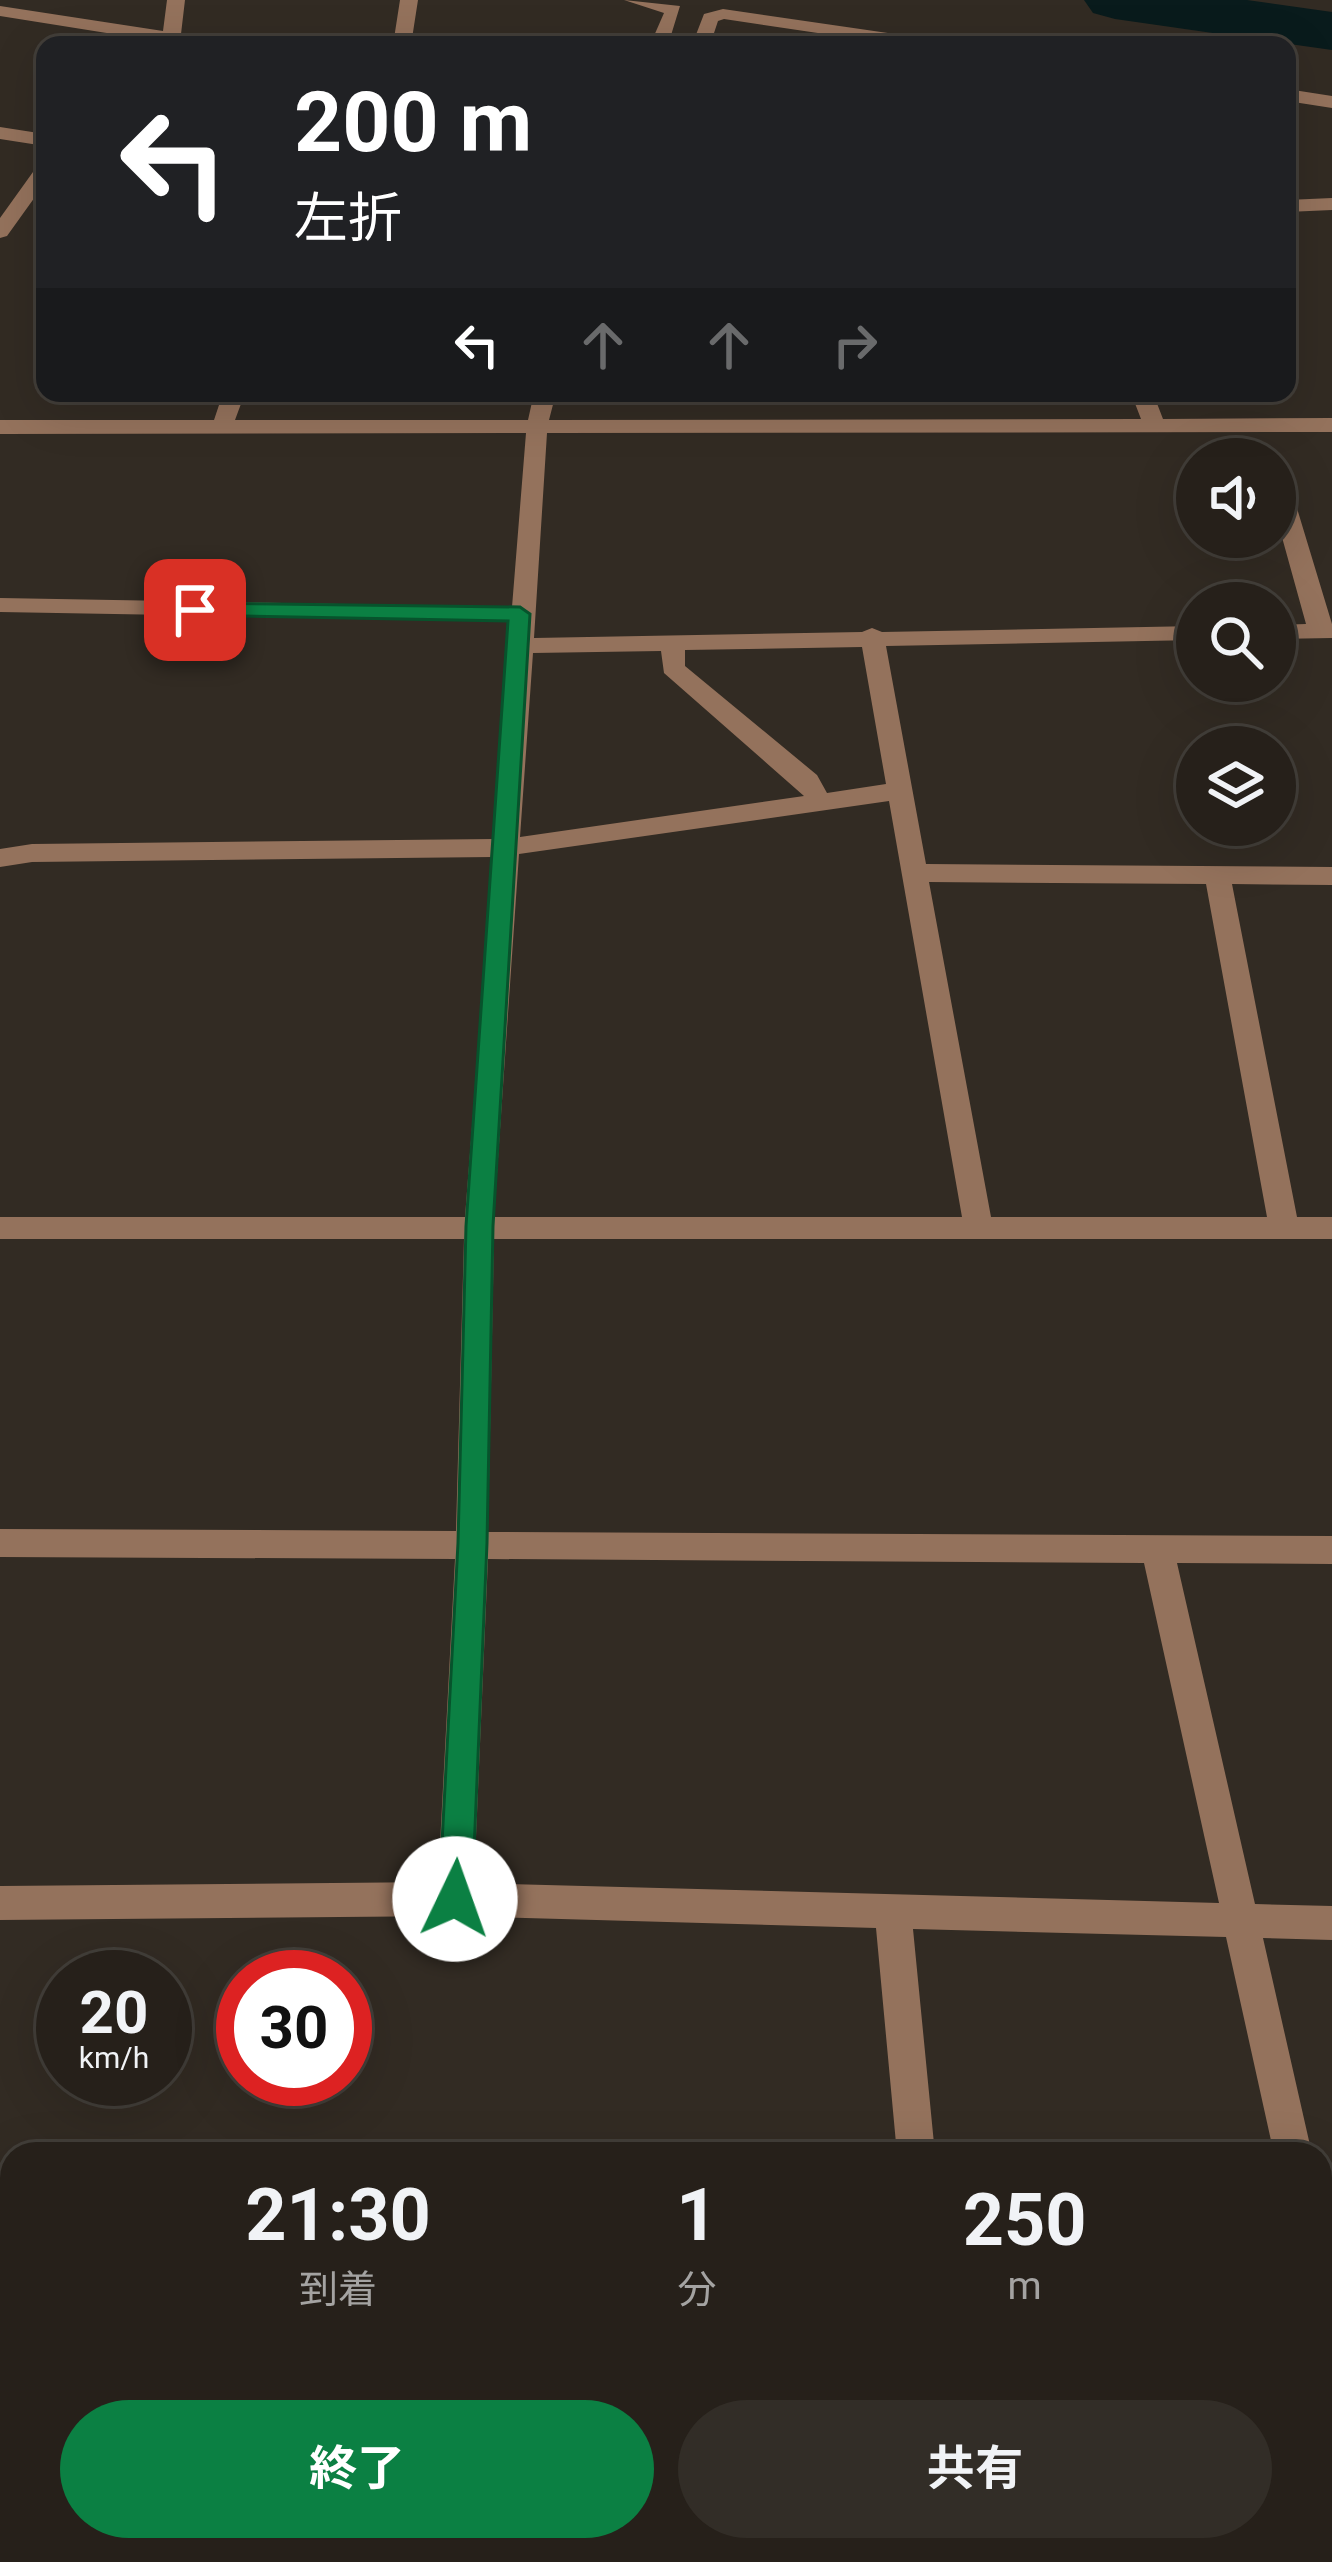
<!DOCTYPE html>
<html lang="ja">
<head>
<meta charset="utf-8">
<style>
	body { margin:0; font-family:Roboto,"Noto Sans JP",sans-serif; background:#322d27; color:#f1f3f6; height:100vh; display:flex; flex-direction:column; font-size:45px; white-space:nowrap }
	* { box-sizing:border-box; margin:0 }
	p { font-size:39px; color:#a4a3a2 }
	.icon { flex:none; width:66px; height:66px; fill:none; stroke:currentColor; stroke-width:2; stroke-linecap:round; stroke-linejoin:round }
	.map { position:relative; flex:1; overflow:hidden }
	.drawer { position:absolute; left:0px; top:2142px; width:1332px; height:420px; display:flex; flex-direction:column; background:#26201a; border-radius:36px 36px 0 0; box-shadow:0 12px 48px #0002,0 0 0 3px #423e39 }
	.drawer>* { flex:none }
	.hud { position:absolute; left:36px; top:36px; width:1260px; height:366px; border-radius:24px; box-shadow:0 12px 48px #0002,0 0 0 3px #423e39; background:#202124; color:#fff; overflow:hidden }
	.buttons { position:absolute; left:1176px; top:438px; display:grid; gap:24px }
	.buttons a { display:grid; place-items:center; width:120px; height:120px; border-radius:50%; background:#26201a; box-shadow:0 12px 48px #0002,0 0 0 3px #423e39; font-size:60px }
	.speed { position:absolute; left:36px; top:1950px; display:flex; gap:24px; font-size:60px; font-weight:700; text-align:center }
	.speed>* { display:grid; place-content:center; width:156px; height:156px; border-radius:50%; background:#26201a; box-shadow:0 12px 48px #0002,0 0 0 3px #423e39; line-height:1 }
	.speed small { font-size:30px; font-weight:400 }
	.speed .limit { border:18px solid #d22; background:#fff; color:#111 }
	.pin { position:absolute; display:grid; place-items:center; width:102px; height:102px; color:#fff; margin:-51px; border-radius:24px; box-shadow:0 6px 18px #0006 }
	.me { position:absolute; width:132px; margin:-66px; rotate:3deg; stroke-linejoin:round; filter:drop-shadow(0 0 9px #0008) }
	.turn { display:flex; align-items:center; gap:42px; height:252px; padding:0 60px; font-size:54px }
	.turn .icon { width:156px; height:156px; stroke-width:2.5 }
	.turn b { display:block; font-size:84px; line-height:102px }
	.lanes { display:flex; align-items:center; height:114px; padding:0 60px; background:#0003; justify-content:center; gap:60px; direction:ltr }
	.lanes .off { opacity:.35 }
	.eta { display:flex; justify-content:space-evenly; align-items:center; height:204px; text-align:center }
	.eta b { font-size:72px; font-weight:700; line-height:84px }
	.primary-button { display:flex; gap:24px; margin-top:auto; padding:24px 60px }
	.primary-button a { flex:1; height:138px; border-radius:72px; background:#0b8043; color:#fff; font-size:48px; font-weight:700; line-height:138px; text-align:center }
	.primary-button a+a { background:#322d27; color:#f1f3f6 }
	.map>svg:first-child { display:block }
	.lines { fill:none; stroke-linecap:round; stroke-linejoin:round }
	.river { fill:#091b1c; fill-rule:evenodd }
	.minor { fill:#94725c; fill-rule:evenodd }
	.route { fill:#0b8043; stroke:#07532c; stroke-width:3 }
</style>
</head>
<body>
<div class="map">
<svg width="1332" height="2562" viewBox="0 0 1332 2562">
	<rect width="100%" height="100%" fill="#322b23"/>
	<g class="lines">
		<path class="river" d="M1084 0H1247L1332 12V50L1115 19 1093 13Z"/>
		<path class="minor" d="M167 0H185L181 34 225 45H182L0 16V6L163 31Z
			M400 0H418L411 45H393Z
			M624 0 680 6 668 45H650L664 13Z
			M723 9 936 40 945 45H899L724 19 718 21 710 45H692L704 14Z
			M1287 89 1332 96V108L1287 101Z
			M0 127 45 134V146L0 139Z
			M45 163V183L7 236 0 238V218L38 165Z
			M1332 198V210L1287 212V200Z
			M223 393H245L235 420H528L534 393H556L549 420 1141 419 1131 393H1153L1163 419 1332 418V432L547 433 534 638 862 632 872 628 882 632 1197 626V640L886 646 926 864 1332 867V885L1232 884 1297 1217H1332V1239H494L488 1532 1332 1536V1564L1177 1563 1255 1904 1332 1906V1940L1263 1938 1312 2154H1274L1226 1937 913 1929 935 2154H897L876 1928 455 1916 0 1920V1886L438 1882 455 1559 0 1557V1529L456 1531 464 1239H0V1217H465L493 857 32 862 0 867V849L32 844 494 839 509 651 505 646 511 621 0 612V598L512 607 526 433 0 434V420H214ZM862 647 886 784 827 793 817 775 685 666V650ZM661 651 664 673 804 796 520 837 533 653ZM889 801 962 1217H494L519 854ZM929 882 1206 884 1267 1217H991ZM488 1559 1144 1563 1219 1903 474 1883Z
			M1275 465 1286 472 1332 624V638L1275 639V625L1306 624 1275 512Z
			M1320 2261 1332 2266V2358L1320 2353Z
			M932 2550H974L975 2562H933Z"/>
	</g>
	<path class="route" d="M195 603 520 607 530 614 493 1226 487 1543 472 1899 467 1910 455 1915 444 1910 439 1899 458 1543 466 1226 508 621 187 615V605Z"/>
</svg>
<div class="buttons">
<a><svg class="icon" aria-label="sound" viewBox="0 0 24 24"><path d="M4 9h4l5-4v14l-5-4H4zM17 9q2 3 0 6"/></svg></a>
<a><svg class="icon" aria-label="search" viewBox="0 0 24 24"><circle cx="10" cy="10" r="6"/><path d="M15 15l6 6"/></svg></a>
<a><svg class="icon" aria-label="layers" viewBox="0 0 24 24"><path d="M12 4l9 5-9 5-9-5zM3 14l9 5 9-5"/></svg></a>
</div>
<div class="speed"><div>20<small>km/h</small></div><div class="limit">30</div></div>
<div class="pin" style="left:195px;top:610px;background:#d93025"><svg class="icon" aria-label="arrive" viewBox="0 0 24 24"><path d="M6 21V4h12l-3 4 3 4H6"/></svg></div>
<svg class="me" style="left:455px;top:1899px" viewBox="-20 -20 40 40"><circle r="19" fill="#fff"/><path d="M0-13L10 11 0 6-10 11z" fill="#0b8043"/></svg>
<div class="hud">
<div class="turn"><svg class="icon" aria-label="left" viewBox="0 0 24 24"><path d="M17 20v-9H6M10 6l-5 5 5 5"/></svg><div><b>200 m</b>左折</div></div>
<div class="lanes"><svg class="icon" aria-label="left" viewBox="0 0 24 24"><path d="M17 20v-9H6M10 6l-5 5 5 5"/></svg><svg class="icon off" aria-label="ahead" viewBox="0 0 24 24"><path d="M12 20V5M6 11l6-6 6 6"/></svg><svg class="icon off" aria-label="ahead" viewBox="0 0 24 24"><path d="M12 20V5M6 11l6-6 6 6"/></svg><svg class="icon off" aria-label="right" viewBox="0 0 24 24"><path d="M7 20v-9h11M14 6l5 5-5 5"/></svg></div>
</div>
<section class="drawer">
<div class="eta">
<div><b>21:30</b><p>到着</p></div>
<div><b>1</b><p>分</p></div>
<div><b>250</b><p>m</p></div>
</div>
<div class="primary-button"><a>終了</a><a>共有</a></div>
</section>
</div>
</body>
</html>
